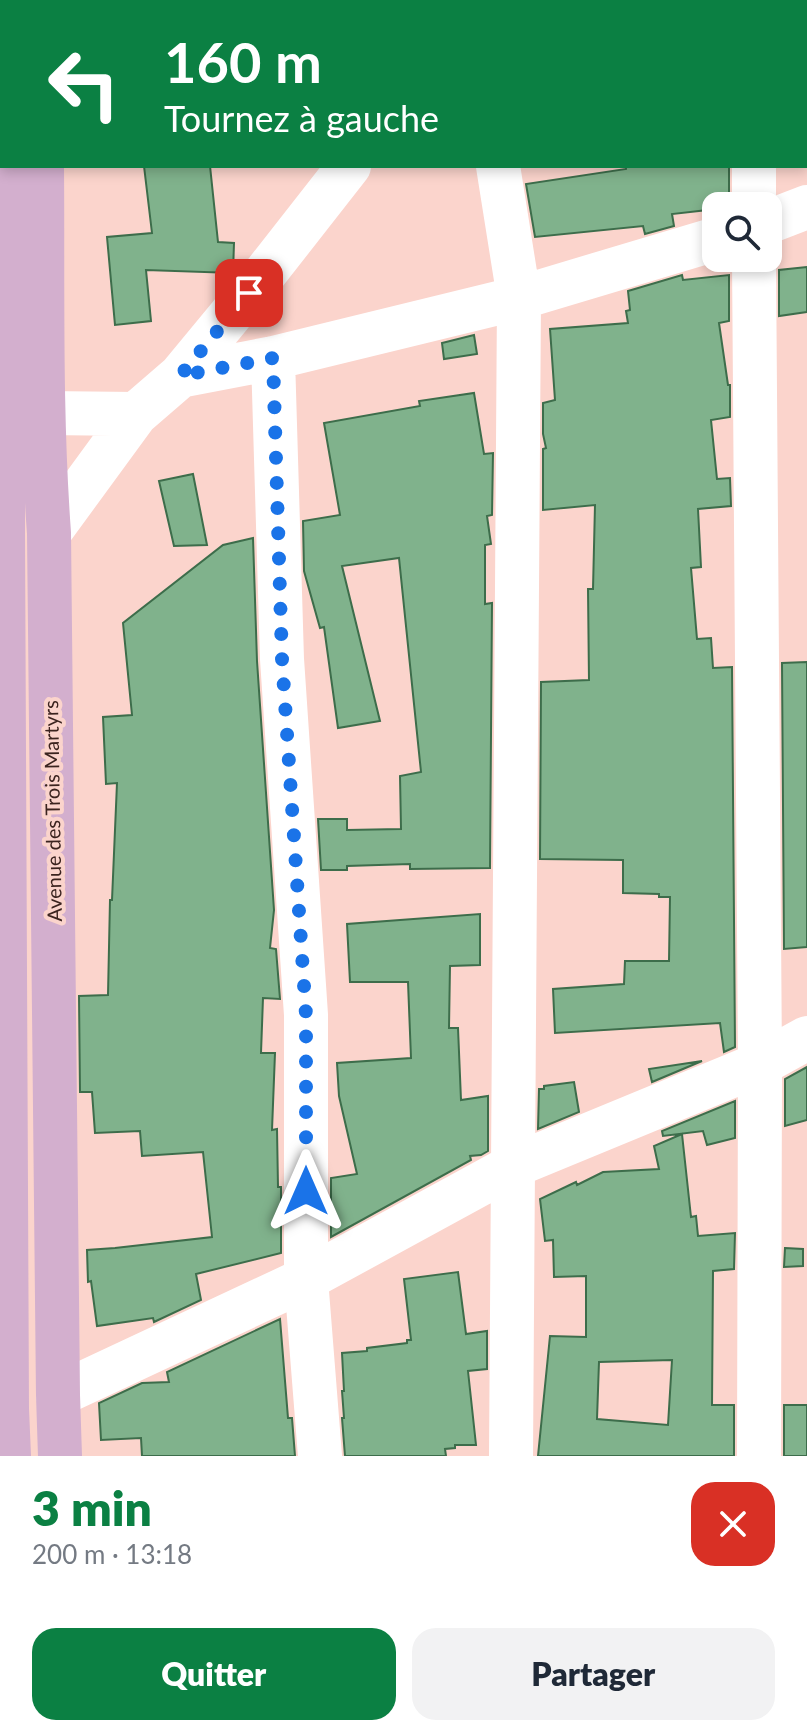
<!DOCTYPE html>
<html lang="fr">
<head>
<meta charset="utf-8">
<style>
	body { margin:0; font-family:Lato,sans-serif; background:#f2f2f3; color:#1f2937; height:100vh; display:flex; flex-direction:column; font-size:30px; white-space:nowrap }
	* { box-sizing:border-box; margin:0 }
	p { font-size:26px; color:#747a83 }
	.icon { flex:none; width:44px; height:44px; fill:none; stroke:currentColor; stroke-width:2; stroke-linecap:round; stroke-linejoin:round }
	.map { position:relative; height:1456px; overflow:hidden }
	.side { display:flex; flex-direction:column; background:#fff; flex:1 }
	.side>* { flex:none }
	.top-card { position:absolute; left:0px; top:0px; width:808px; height:168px; box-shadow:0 4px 12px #0003; background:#0b8043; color:#fff; overflow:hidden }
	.fabs { position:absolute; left:702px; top:192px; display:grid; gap:16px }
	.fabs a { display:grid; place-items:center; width:80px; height:80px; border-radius:16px; background:#fff; box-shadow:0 4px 12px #0003; font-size:40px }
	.pin { position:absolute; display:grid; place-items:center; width:68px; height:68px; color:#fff; margin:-34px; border-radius:16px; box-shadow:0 4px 12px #0006 }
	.me { position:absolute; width:88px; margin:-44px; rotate:0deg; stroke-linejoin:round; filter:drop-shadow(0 0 6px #0008) }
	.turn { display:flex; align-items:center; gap:28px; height:168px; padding:0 32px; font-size:36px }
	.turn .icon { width:104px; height:104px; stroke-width:2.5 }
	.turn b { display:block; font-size:56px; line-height:68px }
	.round { display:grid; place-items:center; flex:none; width:84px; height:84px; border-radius:24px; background:#f2f2f3 }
	.overview { display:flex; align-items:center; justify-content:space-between; height:136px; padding:0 32px }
	h1 { font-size:48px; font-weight:800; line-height:60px; color:#0b8043 }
	.action { display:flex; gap:16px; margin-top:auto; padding:16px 32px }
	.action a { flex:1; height:92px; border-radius:24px; background:#0b8043; color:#fff; font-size:32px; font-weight:800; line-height:92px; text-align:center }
	.action a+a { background:#f2f2f3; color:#1f2937 }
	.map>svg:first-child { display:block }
	.building { fill:#80b28c; stroke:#3d6d4b; stroke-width:2; fill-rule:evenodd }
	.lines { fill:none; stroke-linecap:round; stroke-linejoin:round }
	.minor { stroke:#fff; stroke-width:44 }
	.major { stroke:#d3afce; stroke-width:44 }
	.route { stroke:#1a73e8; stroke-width:14; stroke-dasharray:0 25.2 }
	.labels { text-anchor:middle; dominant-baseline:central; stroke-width:8; stroke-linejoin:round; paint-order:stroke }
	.street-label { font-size:20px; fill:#3b231f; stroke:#fbd4cc }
</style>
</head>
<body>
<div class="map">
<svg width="807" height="1456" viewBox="0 0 807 1456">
	<rect width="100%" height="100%" fill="#fbd4cc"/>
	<path class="building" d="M144 166H210L218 242 234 243 233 273 146 270 151 321 115 325 107 237 152 233Z
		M626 166H729V206H716V209L672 214 674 226 645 234 643 226 535 237 526 184 626 169Z
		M807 267V312L779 316V270Z
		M682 275 683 280 729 275V321L719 323 728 385H730V417L711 420 717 479 730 478 731 506 698 509 701 567 691 568 697 639 711 638 713 668 732 667 735 1047 724 1052 720 1023 555 1033 553 989 624 984 625 961H669L670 897H659V894L623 893V860L540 859 541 682 589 680 588 589H593L595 505 543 510V449L546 448 543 434V403L555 400 550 329 628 323 626 311 630 310 628 291Z
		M474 335 477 354 444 359 442 343Z
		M474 393 484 454 493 453 492 515 487 516 491 544 485 545V604L492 603 490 868 410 869V864L347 866V870H321L318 819H347V830L401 829 400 776 421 772 399 558 342 566 380 721 338 728 324 627 320 628 304 571 303 521 340 515 324 423 420 406 419 401Z
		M193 474 207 545 174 546 159 481Z
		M253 538 257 661 274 910 270 948 276 949 280 999 263 998 261 1053H275L272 1130 277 1129 278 1187H281V1253L196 1274 201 1300 154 1322 153 1318 97 1326 91 1281 88 1282 87 1250 115 1248 212 1237 203 1152 142 1156 140 1131 95 1133 92 1092H80L79 996 108 995 110 900H112L117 783 106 784 103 717 132 715 123 623 223 545Z
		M807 662V947L784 949 782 663Z
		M480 914V965L450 966 449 1028H458L461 1100 488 1096V1151L481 1155 470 1156 471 1160 331 1237V1178L357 1174 339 1096 337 1063 411 1058 408 982H350L347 924Z
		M702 1061 652 1082 649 1069Z
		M807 1067V1120L785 1126V1079Z
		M574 1082 579 1112 538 1129 539 1089H544V1086Z
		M735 1101V1138L707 1145 703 1131 663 1136 662 1131Z
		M682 1134 691 1217 696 1216 698 1236 735 1233 734 1269 713 1271 712 1405H734V1456H538L550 1336 586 1337V1276L554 1277 553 1240 545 1241 540 1199 576 1182 577 1185 603 1172 659 1169 654 1146ZM672 1360 668 1425 597 1419 599 1362Z
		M785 1248 803 1249V1266L784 1267Z
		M458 1272 466 1334 487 1331V1369L468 1371 476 1445H455V1448L445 1449 446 1456H345L342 1418H344L342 1391H344L342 1353 367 1351V1348L407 1343V1340H411L404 1279Z
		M280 1319 288 1418H292L295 1456H142L141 1438 101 1440 99 1403 142 1383 169 1382 167 1372Z
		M784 1405H807V1456H784Z"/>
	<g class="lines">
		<path class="minor" d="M753 0V2
			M479 2 480 0
			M498 166 519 298 511 1456
			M754 166V206
			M768 222 807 207
			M754 258 760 1064 759 1456
			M273 358 282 659 306 1015V1279L320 1456
			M180 376 273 358 519 298 716 239
			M44 413 136 414
			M49 533 136 414 180 376 266 272 349 166
			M58 1395 306 1279 513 1166 760 1064 807 1038"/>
		<path class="major" d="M3 0V2
			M39 0V2
			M3 166V531L7 1409 9 1456
			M42 166C43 288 40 411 49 533L58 1395 60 1456"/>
	</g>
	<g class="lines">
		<path class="route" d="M249 293 180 376 273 358 282 659 306 1015V1191"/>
	</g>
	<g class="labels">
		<g class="street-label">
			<text transform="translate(52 811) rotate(-91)">Avenue des Trois Martyrs</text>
		</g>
	</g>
</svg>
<div class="fabs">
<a><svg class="icon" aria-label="search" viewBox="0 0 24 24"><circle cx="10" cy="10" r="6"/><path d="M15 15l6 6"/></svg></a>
</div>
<div class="pin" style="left:249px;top:293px;background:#d93025"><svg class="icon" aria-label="arrive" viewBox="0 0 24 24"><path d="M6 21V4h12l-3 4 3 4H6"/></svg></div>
<svg class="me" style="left:306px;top:1191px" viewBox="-20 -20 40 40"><path d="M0-17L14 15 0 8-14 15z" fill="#1a73e8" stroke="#fff" stroke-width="4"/></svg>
<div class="top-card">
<div class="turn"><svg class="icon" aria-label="left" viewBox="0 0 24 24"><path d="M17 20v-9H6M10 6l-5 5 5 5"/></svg><div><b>160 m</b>Tournez à gauche</div></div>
</div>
</div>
<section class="side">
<div class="overview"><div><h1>3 min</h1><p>200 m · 13:18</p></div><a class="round" style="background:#d93025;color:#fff"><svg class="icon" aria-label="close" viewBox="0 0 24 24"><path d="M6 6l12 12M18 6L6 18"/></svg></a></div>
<div class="action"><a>Quitter</a><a>Partager</a></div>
</section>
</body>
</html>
